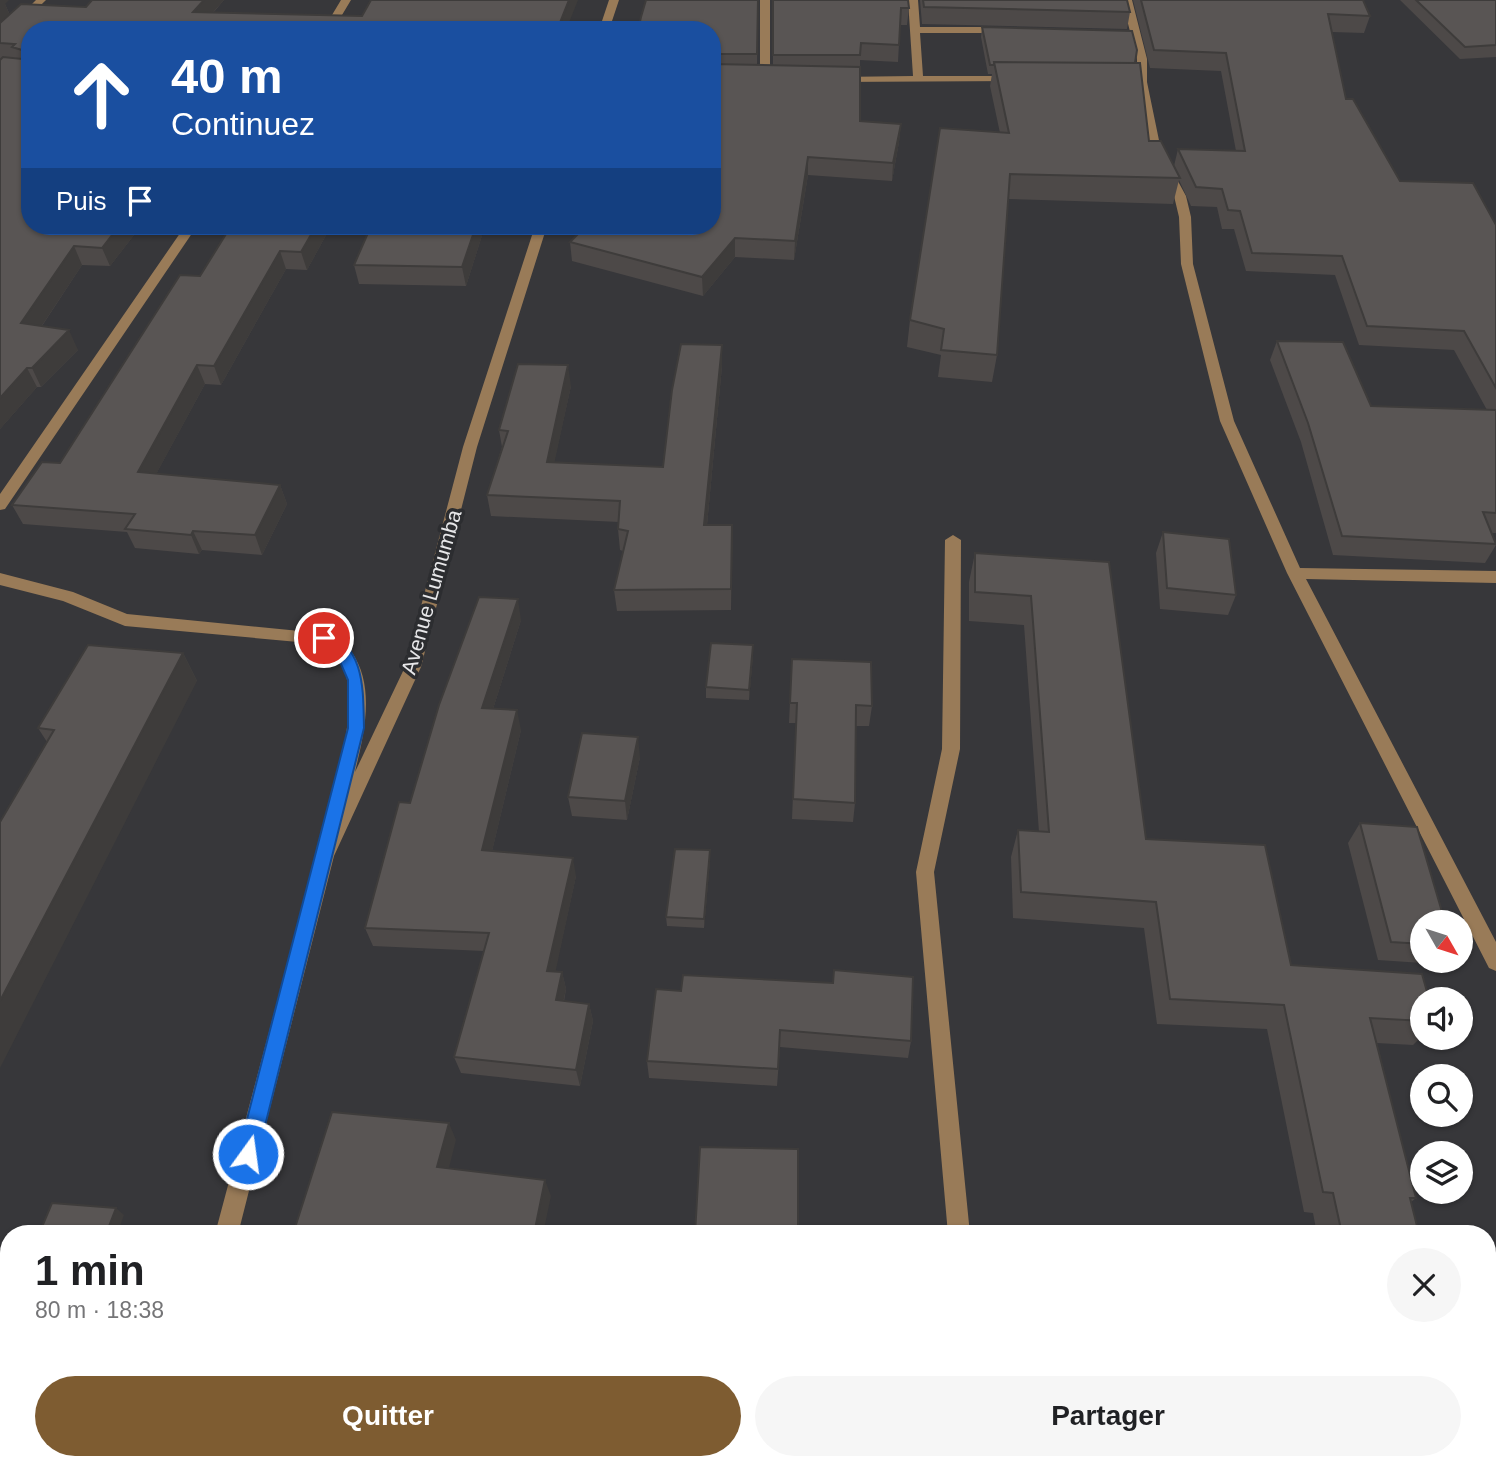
<!DOCTYPE html>
<html lang="fr">
<head>
<meta charset="utf-8">
<style>
	body { margin:0; font-family:Arial,sans-serif; background:#f6f6f6; color:#202124; height:100vh; display:flex; flex-direction:column; font-size:26px; white-space:nowrap }
	* { box-sizing:border-box; margin:0 }
	p { font-size:23px; color:#757577 }
	.icon { flex:none; width:38px; height:38px; fill:none; stroke:currentColor; stroke-width:2; stroke-linecap:round; stroke-linejoin:round }
	.map { position:relative; flex:1; overflow:hidden }
	.sheet { position:absolute; left:0px; top:1225px; width:1496px; height:245px; display:flex; flex-direction:column; background:#fff; border-radius:28px 28px 0 0; box-shadow:0 2px 5px #0004 }
	.sheet>* { flex:none }
	.hud { position:absolute; left:21px; top:21px; width:700px; height:214px; border-radius:28px; box-shadow:0 2px 5px #0004; background:#1a4fa0; color:#fff; overflow:hidden }
	.needle { width:46px; rotate:129deg }
	.controls { position:absolute; left:1410px; top:910px; display:grid; gap:14px }
	.controls a { display:grid; place-items:center; width:63px; height:63px; border-radius:50%; background:#fff; box-shadow:0 2px 5px #0004; font-size:35px }
	.pin { position:absolute; display:grid; place-items:center; width:60px; height:60px; color:#fff; margin:-30px; border:4px solid #fff; border-radius:50%; box-shadow:0 2px 7px #0007 }
	.me { position:absolute; width:77px; margin:-38px; rotate:14deg; stroke-linejoin:round; filter:drop-shadow(0 0 5px #0008) }
	.turn { display:flex; align-items:center; gap:24px; height:147px; padding:0 35px; font-size:32px }
	.turn .icon { width:91px; height:91px; stroke-width:2.5 }
	.turn b { display:block; font-size:49px; line-height:60px }
	.then { display:flex; align-items:center; height:66px; padding:0 35px; background:#0003; gap:14px; font-size:26px }
	.round { display:grid; place-items:center; flex:none; width:74px; height:74px; border-radius:37px; background:#f6f6f6 }
	.headline { display:flex; align-items:center; justify-content:space-between; height:119px; padding:0 35px }
	h1 { font-size:42px; font-weight:800; line-height:52px }
	.primary-button { display:flex; gap:14px; margin-top:auto; padding:14px 35px }
	.primary-button a { flex:1; height:80px; border-radius:42px; background:#7e5c31; color:#fff; font-size:28px; font-weight:800; line-height:80px; text-align:center }
	.primary-button a+a { background:#f6f6f6; color:#202124 }
	.map>svg:first-child { display:block }
	.lines { fill:none; stroke-linecap:round; stroke-linejoin:round }
	.minor { fill:#997b58; fill-rule:evenodd }
	.wall { fill:#4d4948 }
	.shaded-wall { fill:#3e3c3b }
	.building { fill:#595554; stroke:#3e3c3b; stroke-width:2 }
	.route { fill:#1a73e8; stroke:#114b97; stroke-width:2 }
	.labels { text-anchor:middle; dominant-baseline:central; stroke-width:7; stroke-linejoin:round; paint-order:stroke }
	.street-label { font-size:21px; fill:#e7e7e9; stroke:#2c2d30 }
</style>
</head>
<body>
<div class="map">
<svg width="1496" height="1470" viewBox="0 0 1496 1470">
	<rect width="100%" height="100%" fill="#37373a"/>
	<g class="lines">
		<path class="minor" d="M36 0H46L0 45V36Z
			M341 0H351L333 30H323Z
			M609 0H619L609 30H599Z
			M760 0H770V79L765 82 760 79Z
			M908 0H918L920 27H1005L1010 30 1005 33H920L923 76H1013L1018 79 1017 81 834 82 833 80 838 77 913 76Z
			M1122 0H1132L1147 59V82L1161 150 1186 196 1191 217 1193 264 1234 421 1300 568 1496 571V583L1306 579 1496 942V971L1489 968 1287 573 1220 421 1181 264 1179 217 1174 196 1149 150 1137 82V59Z
			M185 226H197L5 509 0 510V494Z
			M535 226H547L477 447 421 667 334 856 238 1234H215L316 856 330 825 325 819C335 778 366 694 337 657 333 652 326 648 320 644L125 626 63 601 0 585V573L73 592 127 614 330 634C337 639 346 644 351 651 376 686 364 734 355 772L405 667 463 447Z
			M953 535 961 540 960 749 934 872 970 1234H948L916 872 942 749 945 540Z
			M137 1461H163L160 1470H134Z
			M968 1461H994V1470H968Z"/>
	</g>
	<path class="wall" d="M92 0H224L213 13 566 30H30L141 226 110 266 82 265 42 326 78 350 41 387H37L0 429V43L5 4 10 15 86 7Z
		M758 0 757 65H773V0L909 8 907 25H900L898 62 860 60V121L901 124 899 142 892 181 808 175 794 260 735 257 703 296 572 261 570 242 712 226V30Z
		M920 0H1127L1130 12 1127 29 922 24Z
		M1133 0H1363L1370 16 1364 33 1332 32 1346 99 1400 181 1496 225V533H1492L1496 545 1485 563 1333 555 1301 442 1270 360 1277 341 1371 406 1487 410 1454 350 1359 345 1335 275 1246 271 1234 229H1222L1217 207 1191 206 1179 180 1173 204 1008 199 997 355 992 382 938 377 941 355 907 347 910 320 1000 133 990 86 992 74H988L981 37 982 27 1135 63 1149 141 1174 166 1178 149 1236 151 1221 71 1150 68Z
		M1400 0H1496V57L1460 59Z
		M231 226H331L307 270 286 269 221 385 205 384 156 474 280 485 287 504 262 555 202 550 199 554 135 548 127 532 23 524 12 505 60 463 200 276Z
		M371 226H485L466 286 359 284 354 265Z
		M722 345V366L707 525H732L731 610 617 611 614 590 623 551 620 550 618 529 619 522 491 516 487 495 502 447 499 430 571 386 554 462 663 467Z
		M1163 532 1236 595 1228 615 1160 609 1156 553Z
		M975 553 1109 562 1146 839 1291 965 1423 999V1035L1413 1045 1377 1043 1416 1198 1411 1202 1419 1234H1317L1313 1213 1304 1212 1267 1029 1157 1024 1144 928 1013 918 1011 857 1018 830 1039 832 1024 625 969 621V582Z
		M521 620 493 709 521 730 492 851 576 876 555 971 562 972 566 989 564 1001 589 1004 593 1021 580 1086 461 1073 454 1057 484 951 373 946 365 928 410 803Z
		M183 653 197 681 47 742 38 728Z
		M753 655 749 700 706 698V687Z
		M792 659 872 706 869 726H856L855 803 853 822 792 819 796 723H789Z
		M640 757 627 820 572 816 568 797Z
		M1360 823 1423 922V961H1439L1437 964 1378 960 1348 843Z
		M710 860 704 928 667 926 666 917Z
		M656 989 911 1041 908 1058 780 1047 777 1086 649 1078 647 1061Z
		M1186 1461H1303L1305 1470H1187Z
		M1364 1461H1478L1481 1470H1366Z"/>
	<path class="shaded-wall" d="M0 0H9L5 4 12 20 0 32Z
		M204 0H224L198 29 193 12Z
		M569 0H578L566 30H557Z
		M901 124 899 142 892 181 893 163Z
		M808 157V175L794 260 795 241Z
		M119 226H141L110 266 102 248Z
		M316 226H331L307 270 301 252Z
		M476 226H485L466 286 462 267Z
		M735 238V257L703 296 702 277Z
		M74 246 82 265 31 342 21 323Z
		M280 251 286 269 221 385 214 366Z
		M69 330 78 350 41 387 32 368Z
		M722 345V366L705 546 704 525Z
		M197 365 205 384 147 491 138 472Z
		M568 365 571 386 550 483 547 462Z
		M27 368 37 387 0 429V398Z
		M280 485 287 504 262 555 255 535Z
		M732 525 733 546 731 610V589Z
		M193 531 202 550 199 554 191 535Z
		M518 599 521 620 487 728 482 708Z
		M753 645V655L749 700V690Z
		M183 653 197 681 0 1068V1001Z
		M517 710 521 730 488 868 482 850Z
		M638 737 640 757 627 820 625 801Z
		M710 850V860L704 928V919Z
		M573 858 576 876 552 988 547 971Z
		M562 972 566 989 560 1017 556 1000Z
		M589 1004 593 1021 580 1086 576 1070Z
		M449 1123 456 1140 445 1184 437 1167Z
		M545 1180 551 1196 543 1234H534Z
		M116 1208 124 1215 117 1234H106Z
		M366 1461H380L378 1470H364Z"/>
	<path class="building" d="M92 0H204L193 12 362 16 371 0H569L557 30H30V226H119L102 248 74 246 21 323 69 330 32 368H27L0 398V60L3 57 22 59 25 51 12 47 15 44 0 43V23L21 4 86 7Z
		M646 0H758L757 54H712V30H638L641 17Z
		M773 0H908L909 8H901L899 45 861 43 860 55H773Z
		M923 0H1127L1130 12 924 7Z
		M1141 0H1363L1370 16 1328 14 1346 99H1353L1400 181 1473 183 1496 225V388L1464 331 1367 326 1342 256 1252 253 1240 211 1228 210 1222 189 1196 187 1178 149 1245 151 1226 53 1154 50Z
		M1416 0H1496V45L1465 47Z
		M982 27 1132 31 1137 50 1135 63 994 62V65H990Z
		M994 62 1140 63 1149 141H1161L1180 178 1010 174 997 355 941 350 944 329 910 320 940 128 1009 133Z
		M712 64 860 67V121L901 124 893 163 808 157 795 241 735 238 702 277 570 242 586 226H712Z
		M231 226H316L301 252 280 251 214 366 197 365 138 472 280 485 255 535 193 531 191 535 125 529 135 514 12 505 42 462 60 463 180 275 200 276Z
		M371 226H476L462 267 354 265Z
		M1277 341 1343 342 1371 406 1496 410V513L1483 512 1496 544 1342 536 1308 423Z
		M681 344 722 345 704 525H732L731 589 614 590 628 531 618 529 620 501 487 495 508 431 499 430 518 364 568 365 547 462 663 467 672 390Z
		M1163 532 1229 539 1236 595 1167 588Z
		M975 553 1109 562 1146 839 1265 845 1291 965 1422 974 1429 999H1423V1021L1370 1018 1416 1198H1410L1419 1234H1342L1333 1193 1323 1192 1284 1005 1170 999 1156 902 1021 892 1018 830 1049 832 1031 596 975 592Z
		M479 597 518 599 482 708 517 710 482 850 573 858 547 971 562 972 556 1000 589 1004 576 1070 454 1057 489 933 365 928 399 802 410 803 439 705Z
		M711 643 753 645 749 690 706 687Z
		M88 645 183 653 0 1001V822L54 730 38 728Z
		M792 659 871 662 872 706 856 705 855 803 793 799 797 703H790Z
		M582 733 638 737 625 801 568 797Z
		M1360 823 1417 827 1445 922H1423V944L1391 942Z
		M675 849 710 850 704 919 666 917Z
		M834 970 913 977 911 1041 780 1030 778 1069 647 1061 656 989 681 991 683 975 833 983Z
		M332 1112 449 1123 437 1167 545 1180 534 1234H293Z
		M700 1147 798 1149V1234H695Z
		M52 1203 116 1208 106 1234H39Z
		M247 1461H366L364 1470H244Z
		M557 1461H870V1462L943 1468V1470H556Z
		M1200 1461H1303L1305 1470H1201Z
		M1391 1461H1478L1481 1470H1393Z"/>
	<path class="route" d="M324 632C366 645 363 693 364 728L258 1154 255 1161 248 1164 241 1161 238 1154 348 728V680L338 657 316 638Z"/>
	<g class="labels">
		<g class="street-label">
			<text transform="translate(431 592) rotate(-74)">Avenue Lumumba</text>
		</g>
	</g>
</svg>
<div class="controls">
<a><svg class="needle" viewBox="-14 -14 28 28"><path d="M0-13l5 13h-10z" fill="#e53935"/><path d="M0 13l5-13h-10z" fill="#757577"/></svg></a>
<a><svg class="icon" aria-label="sound" viewBox="0 0 24 24"><path d="M4 9h4l5-4v14l-5-4H4zM17 9q2 3 0 6"/></svg></a>
<a><svg class="icon" aria-label="search" viewBox="0 0 24 24"><circle cx="10" cy="10" r="6"/><path d="M15 15l6 6"/></svg></a>
<a><svg class="icon" aria-label="layers" viewBox="0 0 24 24"><path d="M12 4l9 5-9 5-9-5zM3 14l9 5 9-5"/></svg></a>
</div>
<div class="pin" style="left:324px;top:638px;background:#d93025"><svg class="icon" aria-label="arrive" viewBox="0 0 24 24"><path d="M6 21V4h12l-3 4 3 4H6"/></svg></div>
<svg class="me" style="left:248px;top:1154px" viewBox="-20 -20 40 40"><circle r="17" fill="#1a73e8" stroke="#fff" stroke-width="3"/><path d="M0-11L8 9 0 5-8 9z" fill="#fff"/></svg>
<div class="hud">
<div class="turn"><svg class="icon" aria-label="ahead" viewBox="0 0 24 24"><path d="M12 20V5M6 11l6-6 6 6"/></svg><div><b>40 m</b>Continuez</div></div>
<div class="then">Puis<svg class="icon" aria-label="arrive" viewBox="0 0 24 24"><path d="M6 21V4h12l-3 4 3 4H6"/></svg></div>
</div>
<section class="sheet">
<div class="headline"><div><h1>1 min</h1><p>80 m · 18:38</p></div><a class="round"><svg class="icon" aria-label="close" viewBox="0 0 24 24"><path d="M6 6l12 12M18 6L6 18"/></svg></a></div>
<div class="primary-button"><a>Quitter</a><a>Partager</a></div>
</section>
</div>
</body>
</html>
